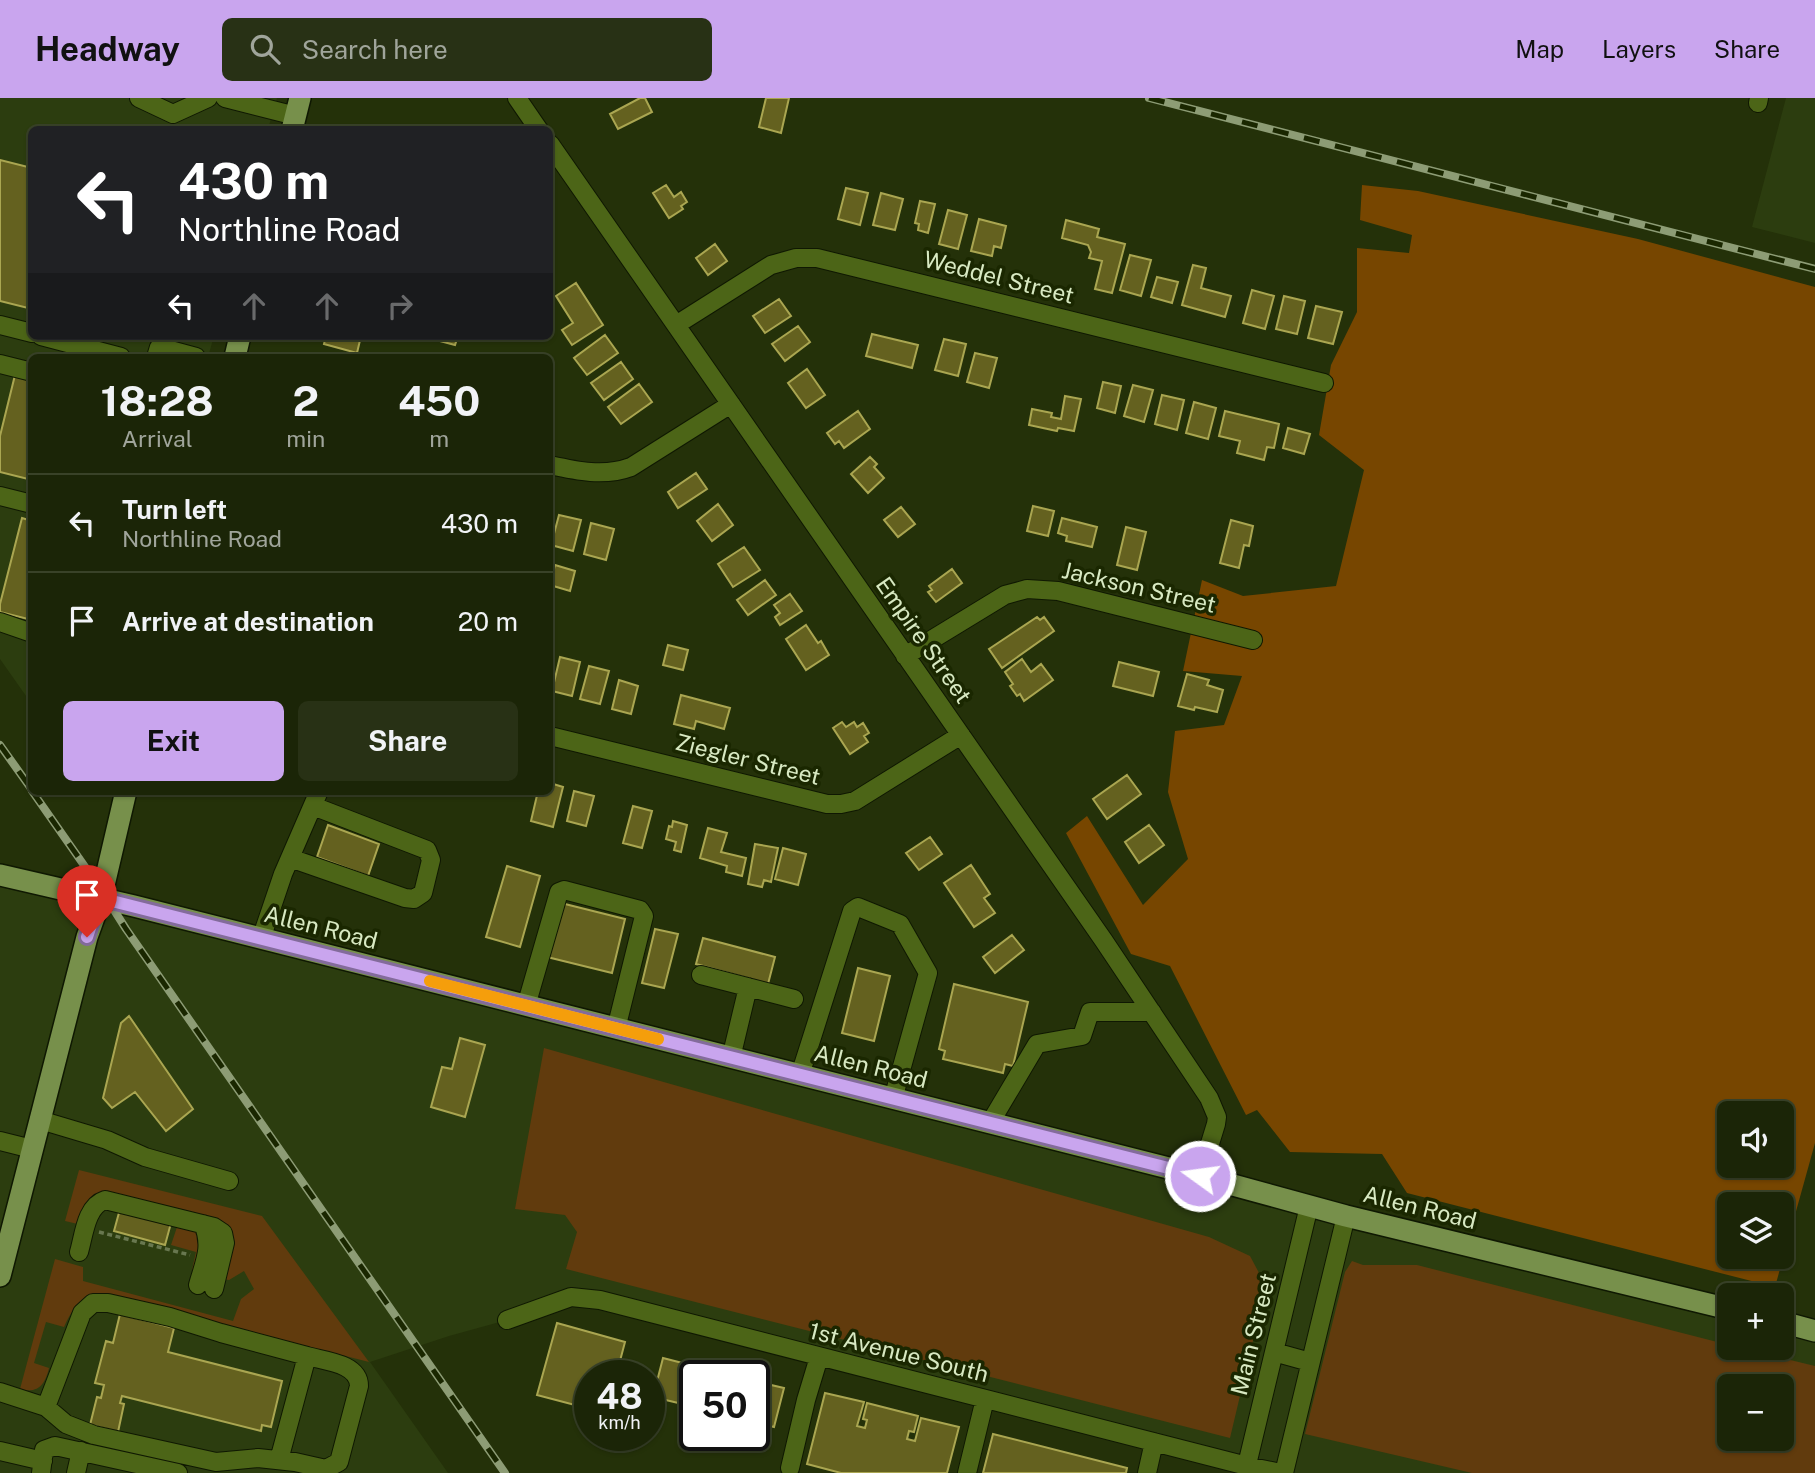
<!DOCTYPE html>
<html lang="en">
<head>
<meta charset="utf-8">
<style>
	body { margin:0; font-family:"Public Sans",sans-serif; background:#283115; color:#f1f3f6; height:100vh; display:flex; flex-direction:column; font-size:26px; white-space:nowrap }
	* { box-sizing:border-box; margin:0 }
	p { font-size:23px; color:#a0a59b }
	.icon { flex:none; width:38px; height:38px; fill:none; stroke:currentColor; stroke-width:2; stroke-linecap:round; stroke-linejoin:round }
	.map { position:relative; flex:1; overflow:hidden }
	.side { position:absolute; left:28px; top:256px; width:525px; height:441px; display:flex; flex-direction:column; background:#1b2507; border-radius:10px; box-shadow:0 2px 5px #0004,0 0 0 2px #394228 }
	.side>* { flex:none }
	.top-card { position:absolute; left:28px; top:28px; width:525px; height:214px; border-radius:10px; box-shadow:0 2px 5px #0004,0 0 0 2px #394228; background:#202124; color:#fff; overflow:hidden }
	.fabs { position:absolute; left:1717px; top:1003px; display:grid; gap:14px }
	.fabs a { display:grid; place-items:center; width:77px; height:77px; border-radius:10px; background:#1b2507; box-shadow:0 2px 5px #0004,0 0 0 2px #394228; font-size:35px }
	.speed { position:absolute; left:574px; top:1262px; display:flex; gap:14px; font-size:35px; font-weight:700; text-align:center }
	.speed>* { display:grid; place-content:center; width:91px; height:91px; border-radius:50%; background:#1b2507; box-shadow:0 2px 5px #0004,0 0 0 2px #394228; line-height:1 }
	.speed small { font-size:18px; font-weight:400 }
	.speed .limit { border:4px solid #111; border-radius:10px; background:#fff; color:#111 }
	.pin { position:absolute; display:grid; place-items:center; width:60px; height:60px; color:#fff; margin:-72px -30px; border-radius:50% 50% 50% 0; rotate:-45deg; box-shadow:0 0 7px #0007 }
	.pin .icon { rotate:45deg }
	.me { position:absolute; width:77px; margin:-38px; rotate:284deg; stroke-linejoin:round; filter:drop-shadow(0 0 5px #0008) }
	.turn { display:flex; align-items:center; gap:24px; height:147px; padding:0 35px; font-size:32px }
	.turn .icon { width:91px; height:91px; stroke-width:2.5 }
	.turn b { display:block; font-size:49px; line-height:60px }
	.lanes { display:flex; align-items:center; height:66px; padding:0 35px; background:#0003; justify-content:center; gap:35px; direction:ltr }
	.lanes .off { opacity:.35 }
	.eta { display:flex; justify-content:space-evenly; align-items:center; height:119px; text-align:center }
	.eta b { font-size:42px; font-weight:700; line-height:49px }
	.primary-button { display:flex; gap:14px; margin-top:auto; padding:14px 35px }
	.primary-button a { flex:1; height:80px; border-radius:10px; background:#c9a5ee; color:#111; font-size:28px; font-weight:700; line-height:80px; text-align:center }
	.primary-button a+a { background:#283115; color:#f1f3f6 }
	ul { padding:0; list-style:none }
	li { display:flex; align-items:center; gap:21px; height:98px; padding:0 35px; border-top:2px solid #394228 }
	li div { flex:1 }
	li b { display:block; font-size:26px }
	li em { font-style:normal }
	header { display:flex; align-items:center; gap:42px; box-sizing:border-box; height:98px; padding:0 35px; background:#c9a5ee; color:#111 }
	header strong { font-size:33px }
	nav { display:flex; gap:38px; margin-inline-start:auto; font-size:24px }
	.search { width:490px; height:63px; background:#283115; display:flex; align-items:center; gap:18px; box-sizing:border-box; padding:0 24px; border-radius:10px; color:#a0a59b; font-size:26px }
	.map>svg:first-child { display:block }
	.built { fill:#2c3d0f; fill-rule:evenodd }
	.green { fill:#613b0d; fill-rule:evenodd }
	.forest { fill:#774600; fill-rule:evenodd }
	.building { fill:#64611f; stroke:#aaa651; stroke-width:2 }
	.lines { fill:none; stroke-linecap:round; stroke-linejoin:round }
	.minor-casing { stroke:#0f1802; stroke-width:20 }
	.major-casing { stroke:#0f1802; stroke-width:24 }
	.path { stroke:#68774f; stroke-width:3.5; stroke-dasharray:5 3.5; stroke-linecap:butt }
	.minor { stroke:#4c6517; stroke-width:18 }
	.major { stroke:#77904b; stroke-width:21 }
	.rail-casing { stroke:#8d9c75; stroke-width:8 }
	.rail { stroke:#1a2700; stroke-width:5; stroke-dasharray:16; stroke-linecap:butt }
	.route-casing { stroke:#836b9b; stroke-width:18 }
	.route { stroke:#c9a5ee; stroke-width:12 }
	.slow { stroke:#f59e0b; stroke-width:12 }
	.labels { text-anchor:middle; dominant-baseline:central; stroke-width:7; stroke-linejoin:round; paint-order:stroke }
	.street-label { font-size:23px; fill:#d8e9c2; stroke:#1a2700 }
</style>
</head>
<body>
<header>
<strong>Headway</strong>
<div class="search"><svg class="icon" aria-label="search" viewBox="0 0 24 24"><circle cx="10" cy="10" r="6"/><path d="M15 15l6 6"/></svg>Search here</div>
<nav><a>Map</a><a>Layers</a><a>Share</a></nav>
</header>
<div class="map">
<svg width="1815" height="1375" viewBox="0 0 1815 1375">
	<rect width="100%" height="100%" fill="#243109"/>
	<path class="built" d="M0 0H277L268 31 32 32V238H214L208 259H32L31 605 0 561Z
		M1786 0H1815V145L1752 129Z
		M0 777 1729 1211V1250H1782V1224L1815 1233V1375H1281L571 1199 507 1222 449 1238 370 1264 448 1375H0ZM1729 1288H1782V1340H1729Z"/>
	<path class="green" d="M544 950 1209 1139 1250 1158 1266 1188 1230 1340 566 1171 577 1134 565 1117 515 1111Z
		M79 1072 262 1118 369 1264 105 1197C79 1206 76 1203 64 1229L46 1224 34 1265 49 1270C45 1286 39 1296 20 1291L55 1161 83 1169V1183L233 1223 241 1201 254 1191 244 1173 229 1182 223 1181 231 1143 94 1099 88 1103 82 1127 65 1123Z
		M177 1129 201 1135 203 1141 195 1172H192L196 1154 171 1147Z
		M1352 1163 1363 1167H1417L1729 1247V1250H1740L1815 1268V1375H1472L1305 1336 1345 1174ZM1729 1288H1782V1340H1729Z"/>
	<path class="forest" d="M1362 87 1418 93 1638 141 1815 189V1045L1775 1189 1407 1095 1382 1056 1290 1054 1257 1012 1246 1017 1170 868 1131 856 1066 735 1087 718 1143 807 1188 761 1168 694 1175 633 1224 627 1242 578 1183 573 1202 482 1243 498 1336 488 1364 372 1319 337 1331 267 1357 214V150L1409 155 1412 137 1360 122ZM1729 1015H1782V1068H1729ZM1729 1106H1782V1158H1729Z"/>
	<path class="building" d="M640 0H645L652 14 618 31 610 16Z
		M766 0H789L781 35 759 29Z
		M0 62 32 70V211L0 203Z
		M666 87 674 99 681 94 687 104 681 108 683 111 669 120 653 95Z
		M846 90 868 95 860 127 838 121Z
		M881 95 903 101 895 132 873 127Z
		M920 103 935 106 928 135 918 132 919 126 915 125Z
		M948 112 967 117 958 151 939 146Z
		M979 121 1006 128 1001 150 994 148 992 158 971 153Z
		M1066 122 1099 131 1097 139 1125 146 1112 195 1095 191 1102 163 1089 160 1091 154 1088 147 1062 140Z
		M715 146 727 163 708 177 696 160Z
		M1130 157 1151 162 1141 198 1120 192Z
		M1193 167 1206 170 1201 190 1231 198 1225 219 1182 207Z
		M1157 179 1178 184 1172 205 1151 199Z
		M576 185 603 227 572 247 562 232 573 225 556 198Z
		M1252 192 1274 198 1265 231 1243 225Z
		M1284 198 1305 203 1297 236 1276 231Z
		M779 201 791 218 765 235 753 218Z
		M1316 208 1342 214 1333 246 1308 240Z
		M798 228 810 244 785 263 772 246Z
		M872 236 918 247 912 270 866 258Z
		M605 237 618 255 587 277 574 260Z
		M326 238H361L357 255 324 246Z
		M421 238H458L455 247Z
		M944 241 966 246 958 278 935 272Z
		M975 255 997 260 989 290 967 284Z
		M621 264 633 281 604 302 591 285Z
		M807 271 825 297 806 310 788 285Z
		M15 277 32 281V382L0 374V338Z
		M1103 284 1121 288 1115 315 1097 310Z
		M639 286 652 304 621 326 608 309Z
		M1133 287 1153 292 1144 324 1124 318Z
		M1162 297 1184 302 1177 332 1155 326Z
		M1065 298 1081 301 1074 333 1058 330 1057 333 1029 327 1032 311 1052 315 1051 319 1061 321Z
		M1194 304 1216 310 1208 341 1186 335Z
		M858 313 870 331 844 350 839 343 835 346 827 335Z
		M1225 313 1279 326 1274 350 1267 349 1264 362 1237 355 1240 343 1219 338Z
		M1288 330 1310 336 1304 356 1283 350Z
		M870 359 877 366 874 369 884 380 868 395 851 376Z
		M696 375 707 391 678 410 668 394Z
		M718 406 733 427 712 443 697 423Z
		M1033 408 1054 413 1048 438 1027 433Z
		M901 409 915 426 898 439 884 422Z
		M559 417 581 422 573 453 551 447Z
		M22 420 32 423V522L0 514V506Z
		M1062 420 1097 429 1092 449 1066 443 1067 438 1058 435Z
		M1231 422 1253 428 1249 448 1244 447 1239 470 1220 465Z
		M591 425 614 431 606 462 584 456Z
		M1126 429 1146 434 1137 472 1117 467Z
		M744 449 760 472 733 489 718 466Z
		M555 467 575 473 570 493 550 487Z
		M952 471 962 485 936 504 928 494 932 492 929 488Z
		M765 482 776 497 748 517 737 502Z
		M790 496 802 513 780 527 775 519 780 515 774 507Z
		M1037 519 1040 522 1044 519 1054 533 1002 570 989 551Z
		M806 527 818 545 821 543 829 557 806 572 786 541Z
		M668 547 688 552 683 572 663 567Z
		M560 559 580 564 572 598 552 593Z
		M1022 561 1031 574 1041 566 1053 582 1024 603 1020 596 1017 598 1010 588 1013 586 1005 574Z
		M1119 564 1159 574 1153 598 1113 588Z
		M589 568 609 573 600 606 580 601Z
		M1187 576 1209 582 1207 587 1223 592 1217 614 1195 609 1194 612 1178 608Z
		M619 582 638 588 631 616 612 611Z
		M681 597 730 610 724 631 696 623 694 631 674 626Z
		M842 624 846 629 854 624 857 629 863 625 869 635 864 638 868 644 850 656 833 630Z
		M1127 677 1141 696 1107 721 1093 701Z
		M550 685 563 689 553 729 531 723 538 693H550Z
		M574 693 594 698 586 728 567 723Z
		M633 708 652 713 642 750 623 745Z
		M673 723 687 727 681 754 674 752 676 744 666 741 669 728 672 729Z
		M328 727 379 746 368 778 317 759Z
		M1149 727 1164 747 1139 765 1125 744Z
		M708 730 727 735 721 754 746 760 742 778 726 774 727 768 700 760Z
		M930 739 942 756 919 772 906 755Z
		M755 746 778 750 771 784 764 782 762 789 748 786Z
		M783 750 806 756 798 787 775 781Z
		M971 767 990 796 984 800 995 815 974 829 944 785Z
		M507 768 540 778 520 849 486 839Z
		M561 805 625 821 612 875 547 859Z
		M655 831 678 836 664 890 642 885Z
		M1012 837 1024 852 995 875 983 859Z
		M703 840 775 859 768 886 696 866Z
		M858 870 890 878 874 943 842 935Z
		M954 886 1028 904 1013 968 1005 966 1003 975 943 961 945 953 939 951Z
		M129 918 193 1011 166 1033 135 994 112 1010 103 1000 121 925Z
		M460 940 485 947 465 1019 431 1009 442 969 452 971Z
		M120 1111 171 1125 165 1147 114 1133Z
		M120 1216 174 1230 168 1254 282 1283 271 1329 262 1327 261 1333 122 1298 120 1305 124 1306 118 1334 90 1327 97 1299 101 1300 104 1287 95 1285 106 1243 113 1245Z
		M557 1225 625 1244 616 1278H590V1311L537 1297Z
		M663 1260 733 1278H695V1309L653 1299Z
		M754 1283 784 1290 774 1329 754 1324Z
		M825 1295 864 1304 857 1328 865 1330 867 1322 863 1321 867 1305 918 1318 914 1334 909 1333 907 1341 915 1343 921 1320 959 1329 947 1375H841L807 1366Z
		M993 1336 1127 1370 1126 1375H983Z"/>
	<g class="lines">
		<g class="minor-casing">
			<path id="minor" d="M139 0 173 16 208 0
				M225 0 296 18
				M517 0 539 32
				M1758 5 1759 0
				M550 46 1104 843 1209 1000 1217 1019 1216 1026 1200 1078
				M0 227 32 235
				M676 227 771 167 796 160H817L1324 285
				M41 238 121 259
				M156 259 159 249 196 259
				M0 266 32 274
				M550 367C577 373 604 379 631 369L731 306
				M0 398 32 406
				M0 524 32 535
				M905 558 1005 497 1027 491 1058 493 1253 542
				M550 638 827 706H841L855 703 961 637
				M290 760 405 800 414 801 423 795 431 762 427 752 313 708
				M261 841 283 776 319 693
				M701 877 794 901
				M526 908 559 794 564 792 640 812 644 818 616 931
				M731 960 748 889
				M800 977 852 813 858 809 900 826 928 875 893 1001
				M40 1022 107 1042 145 1059 229 1083
				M990 1025 1037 946 1082 938 1090 914H1152
				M0 1043 32 1051
				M79 1154C84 1137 86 1108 105 1102L214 1129 223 1135 225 1145 214 1191
				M198 1187C204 1165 213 1149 203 1126
				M507 1222 571 1199 600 1202 1247 1368 1281 1375
				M1274 1254 1310 1264
				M0 1294 46 1309 66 1326 94 1337 216 1364 258 1360 295 1364 326 1371 339 1364 359 1288C359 1265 324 1263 307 1258L279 1362
				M46 1309 82 1215 93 1205H108L170 1219 221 1235 307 1258
				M0 1353 43 1363
				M790 1370 806 1302 819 1259
				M41 1375 44 1352 55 1348 178 1375
				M76 1375 81 1353
				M967 1375 985 1301
				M1147 1375 1154 1344
				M1245 1375 1309 1108
				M1284 1375 1346 1118"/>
		</g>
		<g class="major-casing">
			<path id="major" d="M292 32 300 0
				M235 259 240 238
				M0 777 134 808 1200 1078 1346 1118 1729 1211
				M0 1178 87 839 101 800 126 693
				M1782 1224 1815 1233"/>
		</g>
		<path class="path" d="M99 1134 190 1157"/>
		<use href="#minor" class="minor"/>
		<use href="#major" class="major"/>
		<g class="rail-casing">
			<path id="rail" d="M1149 0 1815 171
				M0 647 32 692
				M32 693 102 793 126 831 505 1375"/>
		</g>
		<use href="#rail" class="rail"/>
	</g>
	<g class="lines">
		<g class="route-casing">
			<path id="route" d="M87 839 100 800 108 802 1200 1078"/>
		</g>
		<use href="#route" class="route"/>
		<path class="slow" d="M430 883 658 941"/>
	</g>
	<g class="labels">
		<g class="street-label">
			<text transform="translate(999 179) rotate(14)">Weddel Street</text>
			<text transform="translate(1139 489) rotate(13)">Jackson Street</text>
			<text transform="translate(924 542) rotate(55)">Empire Street</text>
			<text transform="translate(748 661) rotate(14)">Ziegler Street</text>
			<text transform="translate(321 829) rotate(14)">Allen Road</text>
			<text transform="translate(871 968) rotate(14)">Allen Road</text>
			<text transform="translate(1420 1109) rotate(14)">Allen Road</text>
			<text transform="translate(1253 1236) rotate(-76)">Main Street</text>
			<text transform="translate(899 1254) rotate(14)">1st Avenue South</text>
		</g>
	</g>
</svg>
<div class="fabs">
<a><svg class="icon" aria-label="sound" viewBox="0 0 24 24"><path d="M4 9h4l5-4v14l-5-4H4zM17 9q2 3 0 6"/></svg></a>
<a><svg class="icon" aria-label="layers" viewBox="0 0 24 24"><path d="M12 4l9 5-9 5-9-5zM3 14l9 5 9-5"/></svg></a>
<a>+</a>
<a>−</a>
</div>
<div class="speed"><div>48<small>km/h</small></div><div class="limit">50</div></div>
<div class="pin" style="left:87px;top:839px;background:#d93025"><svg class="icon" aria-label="arrive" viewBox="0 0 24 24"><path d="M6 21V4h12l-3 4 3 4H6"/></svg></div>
<svg class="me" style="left:1200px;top:1078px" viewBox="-20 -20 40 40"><circle r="17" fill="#c9a5ee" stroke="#fff" stroke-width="3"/><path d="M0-11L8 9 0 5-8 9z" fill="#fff"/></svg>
<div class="top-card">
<div class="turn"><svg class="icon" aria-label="left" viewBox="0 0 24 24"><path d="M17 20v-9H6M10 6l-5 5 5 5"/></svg><div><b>430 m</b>Northline Road</div></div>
<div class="lanes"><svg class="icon" aria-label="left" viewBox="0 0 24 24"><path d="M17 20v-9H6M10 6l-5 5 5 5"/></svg><svg class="icon off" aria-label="ahead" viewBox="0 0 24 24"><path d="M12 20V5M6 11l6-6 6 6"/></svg><svg class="icon off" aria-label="ahead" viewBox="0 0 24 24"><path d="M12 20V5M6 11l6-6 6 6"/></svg><svg class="icon off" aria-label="right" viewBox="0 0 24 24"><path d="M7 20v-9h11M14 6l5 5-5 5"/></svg></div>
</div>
<section class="side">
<div class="eta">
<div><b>18:28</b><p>Arrival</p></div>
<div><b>2</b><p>min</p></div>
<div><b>450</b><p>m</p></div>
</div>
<ul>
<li><svg class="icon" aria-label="left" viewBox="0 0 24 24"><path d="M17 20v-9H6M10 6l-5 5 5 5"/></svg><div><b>Turn left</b><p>Northline Road</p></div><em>430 m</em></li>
<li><svg class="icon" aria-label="arrive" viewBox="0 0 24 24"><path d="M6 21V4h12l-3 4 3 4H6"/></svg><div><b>Arrive at destination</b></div><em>20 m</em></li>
</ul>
<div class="primary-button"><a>Exit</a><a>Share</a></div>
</section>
</div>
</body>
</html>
